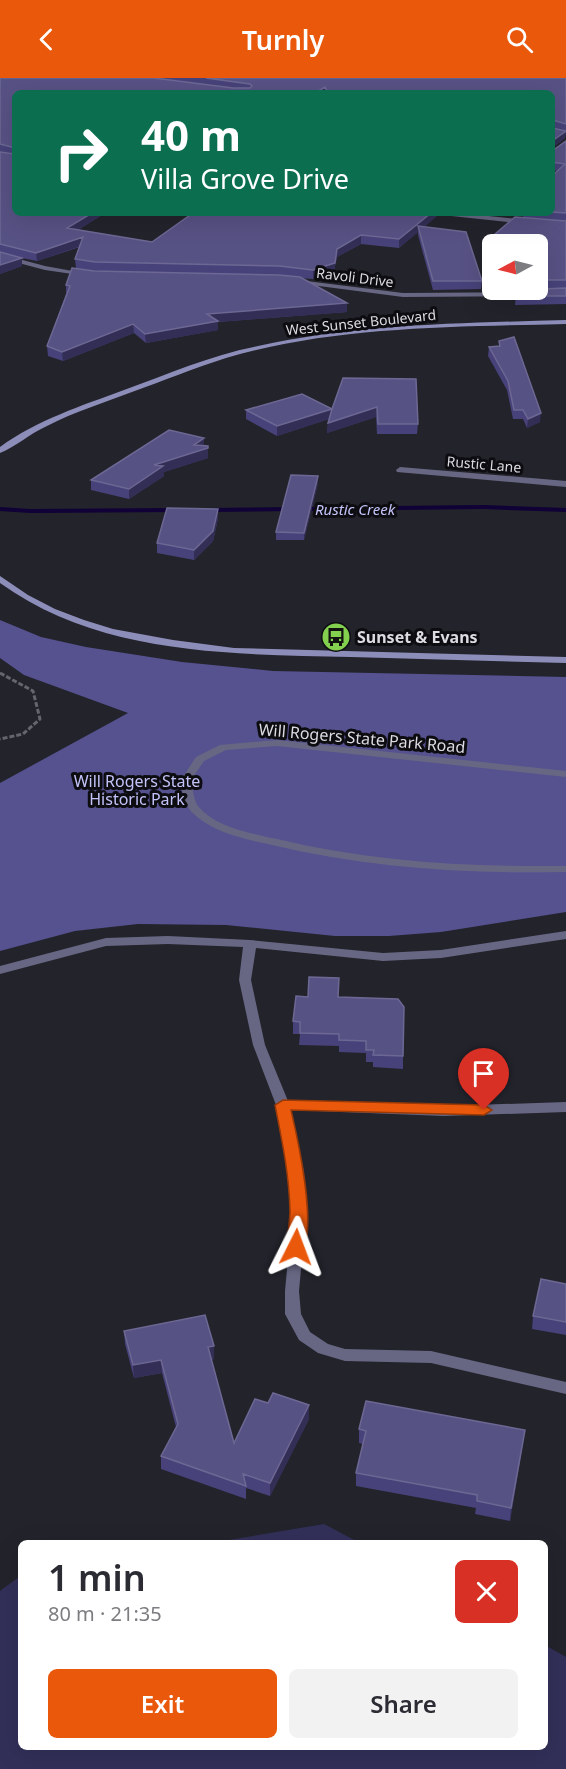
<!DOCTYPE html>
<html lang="en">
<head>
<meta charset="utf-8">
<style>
	body { margin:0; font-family:"Noto Sans",sans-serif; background:#f2f2f3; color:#2b2b33; height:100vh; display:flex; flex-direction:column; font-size:22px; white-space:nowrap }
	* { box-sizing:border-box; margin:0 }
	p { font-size:20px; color:#7c7c81 }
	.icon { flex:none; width:33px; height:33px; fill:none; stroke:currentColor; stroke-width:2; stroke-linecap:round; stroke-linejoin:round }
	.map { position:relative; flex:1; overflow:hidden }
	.side { position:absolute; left:18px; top:1462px; width:530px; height:210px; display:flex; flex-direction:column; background:#fff; border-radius:9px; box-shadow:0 6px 24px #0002 }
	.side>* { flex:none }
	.hud { position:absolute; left:12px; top:12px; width:543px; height:126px; border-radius:9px; box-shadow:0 6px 24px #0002; background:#0b6e4f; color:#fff; overflow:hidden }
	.needle { width:39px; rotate:263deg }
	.tools { position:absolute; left:482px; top:156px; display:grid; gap:12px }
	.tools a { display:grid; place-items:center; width:66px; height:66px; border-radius:9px; background:#fff; box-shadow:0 6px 24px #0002; font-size:30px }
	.pin { position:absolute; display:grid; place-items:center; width:51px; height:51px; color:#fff; margin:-62px -26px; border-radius:50% 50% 50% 0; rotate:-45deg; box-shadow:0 0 6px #0007 }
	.pin .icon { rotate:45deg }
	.me { position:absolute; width:66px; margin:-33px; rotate:3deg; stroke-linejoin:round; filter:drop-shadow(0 0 4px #0008) }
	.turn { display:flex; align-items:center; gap:21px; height:126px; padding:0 30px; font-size:27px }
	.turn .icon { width:78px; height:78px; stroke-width:2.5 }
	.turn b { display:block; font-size:42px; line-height:51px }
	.round { display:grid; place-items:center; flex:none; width:63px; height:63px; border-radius:9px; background:#f2f2f3 }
	.overview { display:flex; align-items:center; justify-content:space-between; height:102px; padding:0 30px }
	h1 { font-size:36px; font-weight:600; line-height:45px }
	.button { display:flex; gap:12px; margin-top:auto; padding:12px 30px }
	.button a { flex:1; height:69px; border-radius:9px; background:#ea580c; color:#fff; font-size:24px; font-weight:600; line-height:69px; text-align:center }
	.button a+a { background:#f2f2f3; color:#2b2b33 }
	header { display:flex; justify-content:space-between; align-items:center; height:78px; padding:0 30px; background:#ea580c; color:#fff; font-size:27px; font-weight:600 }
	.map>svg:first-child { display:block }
	.green { fill:#323059 }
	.forest { fill:#55528f }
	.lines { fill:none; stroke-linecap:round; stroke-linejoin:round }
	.stream { fill:#100137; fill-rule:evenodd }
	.path { stroke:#65656d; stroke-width:3; stroke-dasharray:5 2; stroke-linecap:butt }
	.street { fill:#676783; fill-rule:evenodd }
	.secondary { fill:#8d8dba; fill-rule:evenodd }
	.wall { fill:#474279 }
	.shaded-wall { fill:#322e55 }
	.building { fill:#575284; stroke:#6c6893; stroke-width:1.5 }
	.route { fill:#ea580c; stroke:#983908; stroke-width:1.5 }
	.labels { text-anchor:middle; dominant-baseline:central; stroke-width:6; stroke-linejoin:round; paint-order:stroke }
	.far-street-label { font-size:14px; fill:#dbdbe1; stroke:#0d0d11 }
	.far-water-label { font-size:15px; font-style:italic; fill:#c4c4fb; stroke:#0d0d11 }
	.poi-label { font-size:16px; font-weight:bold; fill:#dbdbe1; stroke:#0d0d11; text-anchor:start }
	.street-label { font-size:16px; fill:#dbdbe1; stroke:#0d0d11 }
	.park-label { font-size:16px; fill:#c3c3fa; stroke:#0d0d11 }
</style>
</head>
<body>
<header><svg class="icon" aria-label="back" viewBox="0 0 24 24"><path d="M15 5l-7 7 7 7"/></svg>Turnly<svg class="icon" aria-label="search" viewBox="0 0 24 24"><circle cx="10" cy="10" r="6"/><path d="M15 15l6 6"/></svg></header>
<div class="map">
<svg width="566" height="1691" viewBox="0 0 566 1691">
	<rect width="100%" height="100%" fill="#23232c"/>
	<path class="green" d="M324 1446 360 1465H211Z
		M19 1499H21V1670H544L545 1567 566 1579V1691H0V1513Z"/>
	<path class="forest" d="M0 542 41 559 86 569 182 584 273 593 566 599V834L441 854 389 858H335L226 847 138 846 75 853 0 873V705L128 635 24 597 0 580Z"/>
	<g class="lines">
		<path class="stream" d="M484 427 566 430V434L484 431 206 434 203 432 206 430Z
			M0 429 30 431 177 430 180 432 177 434 30 435 0 433Z"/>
		<path class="path" d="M0 595 33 613 40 641 23 656 0 661"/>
		<path class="street" d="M439 135H460L526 142 529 144 526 146 442 137Z
			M0 176 45 188 89 196 86 198 45 192 0 180Z
			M298 202 403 215 532 214 536 216 532 218 403 219 296 205 295 204Z
			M400 389 566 403V409L397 394 396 392Z
			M277 662 566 693V699L277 668 226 672 204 683 191 702C193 710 193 721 198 728 216 750 251 755 277 761 372 784 468 789 566 788V794C466 796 369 790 272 767 246 761 217 756 196 738 184 728 182 717 181 702L196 679 220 667Z
			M566 853V861L441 880 383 883 256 870 251 902 265 967 288 1023 444 1028 566 1024V1034L444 1038 291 1032 304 1094 305 1148 299 1213 301 1236 310 1254 328 1266 345 1271 431 1273 566 1304V1316L431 1285 345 1283 318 1275 299 1262 285 1236V1213L291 1148 290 1094 276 1027 253 967 239 902 243 869 168 866 106 868 0 896V888L106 860 168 858 250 862 383 875 441 872Z"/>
		<path class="secondary" d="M566 242V246C454 249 335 248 226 280 194 290 163 303 132 314 103 325 74 334 47 348 31 355 15 369 0 375V369C37 342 81 328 124 312 168 296 211 277 258 268 359 246 463 245 566 242Z
			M0 498 28 517 55 531 84 542 113 551 173 562 234 570 566 579V585C494 583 423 581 351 579 233 576 101 578 0 505Z"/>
	</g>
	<path class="wall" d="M0 0H566V53L565 60 552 70V73L566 63V226L515 227 516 218 537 212V166H507L494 165V157L523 139 524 135H552V98L557 93 552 92V15H15V135H105L78 152 152 164 438 137 424 149 482 203 481 211 433 212 418 157V154L399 170 361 166 337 179 334 193 313 201 300 200 347 234 218 244V252L146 265 134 255 63 283 48 278 47 268 66 216V207L76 190 75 181 80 169 37 183 22 180V188L0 196Z
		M499 263 540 344 527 350 523 341H513L507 312 488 278 489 269 499 268Z
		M343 300 418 346 417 356H377L376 339 327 355 328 345 329 341 277 358 246 341V332L332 331Z
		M204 360V367L208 380 164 394V398L129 421 91 412V402Z
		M318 405 304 462H276V454Z
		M218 431V441L213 463 194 482 157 475V465Z
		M339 919 403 978V991L373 989V984H366V975L339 974V968L299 967 300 956H293V943Z
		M566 1206V1257L532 1251 533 1238Z
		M124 1253 214 1268V1281L211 1282 234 1365 309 1341 270 1418 246 1410V1421L161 1391V1378L176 1349 162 1295 134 1300 125 1266Z
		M359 1351 523 1365 510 1443 475 1436 476 1430 356 1408V1395L363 1366 359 1365Z"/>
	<path class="shaded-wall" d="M325 9V15H315Z
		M566 53 565 60 552 70V63Z
		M92 135H105L68 158 67 150Z
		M431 135H438V137L419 153 418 148V154L399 170V161Z
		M361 157V166L337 179 334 193 313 201V192L337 171Z
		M83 159 84 167 37 183 36 175Z
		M22 180V188L0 196V187Z
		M347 225V234L218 244V252L146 265 145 256 207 236Z
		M133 246 134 255 63 283 62 274Z
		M377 329 376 339 327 355 328 345Z
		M332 331V340L277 358V348Z
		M541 335 540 344 527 350 528 341Z
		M204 360V370H208V380L164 394V398L129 421V411L154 387 194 367Z
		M318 398V405L304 462V455Z
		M218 431V441L213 463 194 482V472Z
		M214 1268V1281L208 1282V1269Z
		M161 1282 162 1295 134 1300 133 1287Z
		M309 1327V1341L270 1418V1405Z
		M525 1352 523 1365 510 1443 511 1430Z"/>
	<path class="building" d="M0 0H154L233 10H250L252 8 250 6 206 0H566V46L553 42 552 43V15H328L325 9 315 15H15V70L0 66Z
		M552 50 566 53 552 63Z
		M566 63V135L552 134V98L565 86 552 84V69V73Z
		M0 74 14 76 15 74V135H92L67 150 152 164 193 135H431L399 161 361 157 337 171 335 185 313 192 279 188 95 184 75 181 83 159 36 175 0 166Z
		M515 139 566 143V202H537V166H533L535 161 494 157Z
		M418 148 466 154 482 203H433Z
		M0 174 22 180 0 187Z
		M72 190 94 193 279 197 300 199 347 225 207 236 218 243 145 256 133 246 62 274 47 268 70 208 66 207Z
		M566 210V218H516L518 212Z
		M514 259 541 335 528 341 523 332H514L508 303 489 269 500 268 499 263Z
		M343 300 416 301 418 346H378L377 329 328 345 332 331 277 348 246 332 302 316 332 331Z
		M169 352 204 360 194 367 208 368V370L154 387 163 388 129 411 91 402Z
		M291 397 318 398 304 455 276 454Z
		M167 430 218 431 213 453 194 472 157 465Z
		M309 899 339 900 338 919 398 921 404 929 403 978 373 977 374 972H366V963L339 962V956L300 955V944L293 943 296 918 308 919Z
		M541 1201 566 1206V1244L533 1238Z
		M205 1237 214 1268 208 1269 234 1365 255 1321 268 1325 273 1315 309 1327 270 1405 243 1396 246 1408 161 1378 178 1346 161 1282 133 1287 124 1253Z
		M366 1323 525 1352 511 1430 477 1423V1417L356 1395 366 1353 359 1351Z"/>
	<path class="route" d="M283 1022 484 1027 492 1032 484 1037 291 1032C298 1062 317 1148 302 1174H291C285 1164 290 1144 290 1133 289 1095 282 1063 275 1027Z"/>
	<defs>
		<g id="bus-disc" transform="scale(1.5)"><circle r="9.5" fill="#83d04f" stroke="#0d0d11"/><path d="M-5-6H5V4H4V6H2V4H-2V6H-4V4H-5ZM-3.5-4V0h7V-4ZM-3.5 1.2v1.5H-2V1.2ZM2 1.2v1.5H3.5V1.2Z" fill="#111"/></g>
	</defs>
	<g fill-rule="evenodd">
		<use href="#bus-disc" x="336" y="559"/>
	</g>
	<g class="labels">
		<g class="far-street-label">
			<text transform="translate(355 199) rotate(7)">Ravoli Drive</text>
			<text transform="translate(361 244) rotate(-6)">West Sunset Boulevard</text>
			<text transform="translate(484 386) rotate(5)">Rustic Lane</text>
		</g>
		<g class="far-water-label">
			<text x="355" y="431">Rustic Creek</text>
		</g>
		<g class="poi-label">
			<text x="357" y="559">Sunset &amp; Evans</text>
		</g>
		<g class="street-label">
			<text transform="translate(362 660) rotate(5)">Will Rogers State Park Road</text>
		</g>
		<g class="park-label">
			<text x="137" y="703">Will Rogers State<tspan x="137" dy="18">Historic Park</tspan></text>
		</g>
	</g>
</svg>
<div class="tools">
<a><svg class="needle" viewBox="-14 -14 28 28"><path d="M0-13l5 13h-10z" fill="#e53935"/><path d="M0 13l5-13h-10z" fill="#7c7c81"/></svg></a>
</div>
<div class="pin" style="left:484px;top:1032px;background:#d93025"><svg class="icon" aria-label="arrive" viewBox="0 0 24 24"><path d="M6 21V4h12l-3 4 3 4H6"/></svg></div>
<svg class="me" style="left:296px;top:1169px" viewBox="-20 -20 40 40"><path d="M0-17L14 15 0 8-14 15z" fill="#ea580c" stroke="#fff" stroke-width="4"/></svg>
<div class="hud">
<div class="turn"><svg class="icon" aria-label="right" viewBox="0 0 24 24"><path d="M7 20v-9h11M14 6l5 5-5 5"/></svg><div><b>40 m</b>Villa Grove Drive</div></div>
</div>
<section class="side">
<div class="overview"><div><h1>1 min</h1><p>80 m · 21:35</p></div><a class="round" style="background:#d93025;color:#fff"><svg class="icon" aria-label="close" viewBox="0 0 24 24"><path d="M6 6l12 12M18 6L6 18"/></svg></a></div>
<div class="button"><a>Exit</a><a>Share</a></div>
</section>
</div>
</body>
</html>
